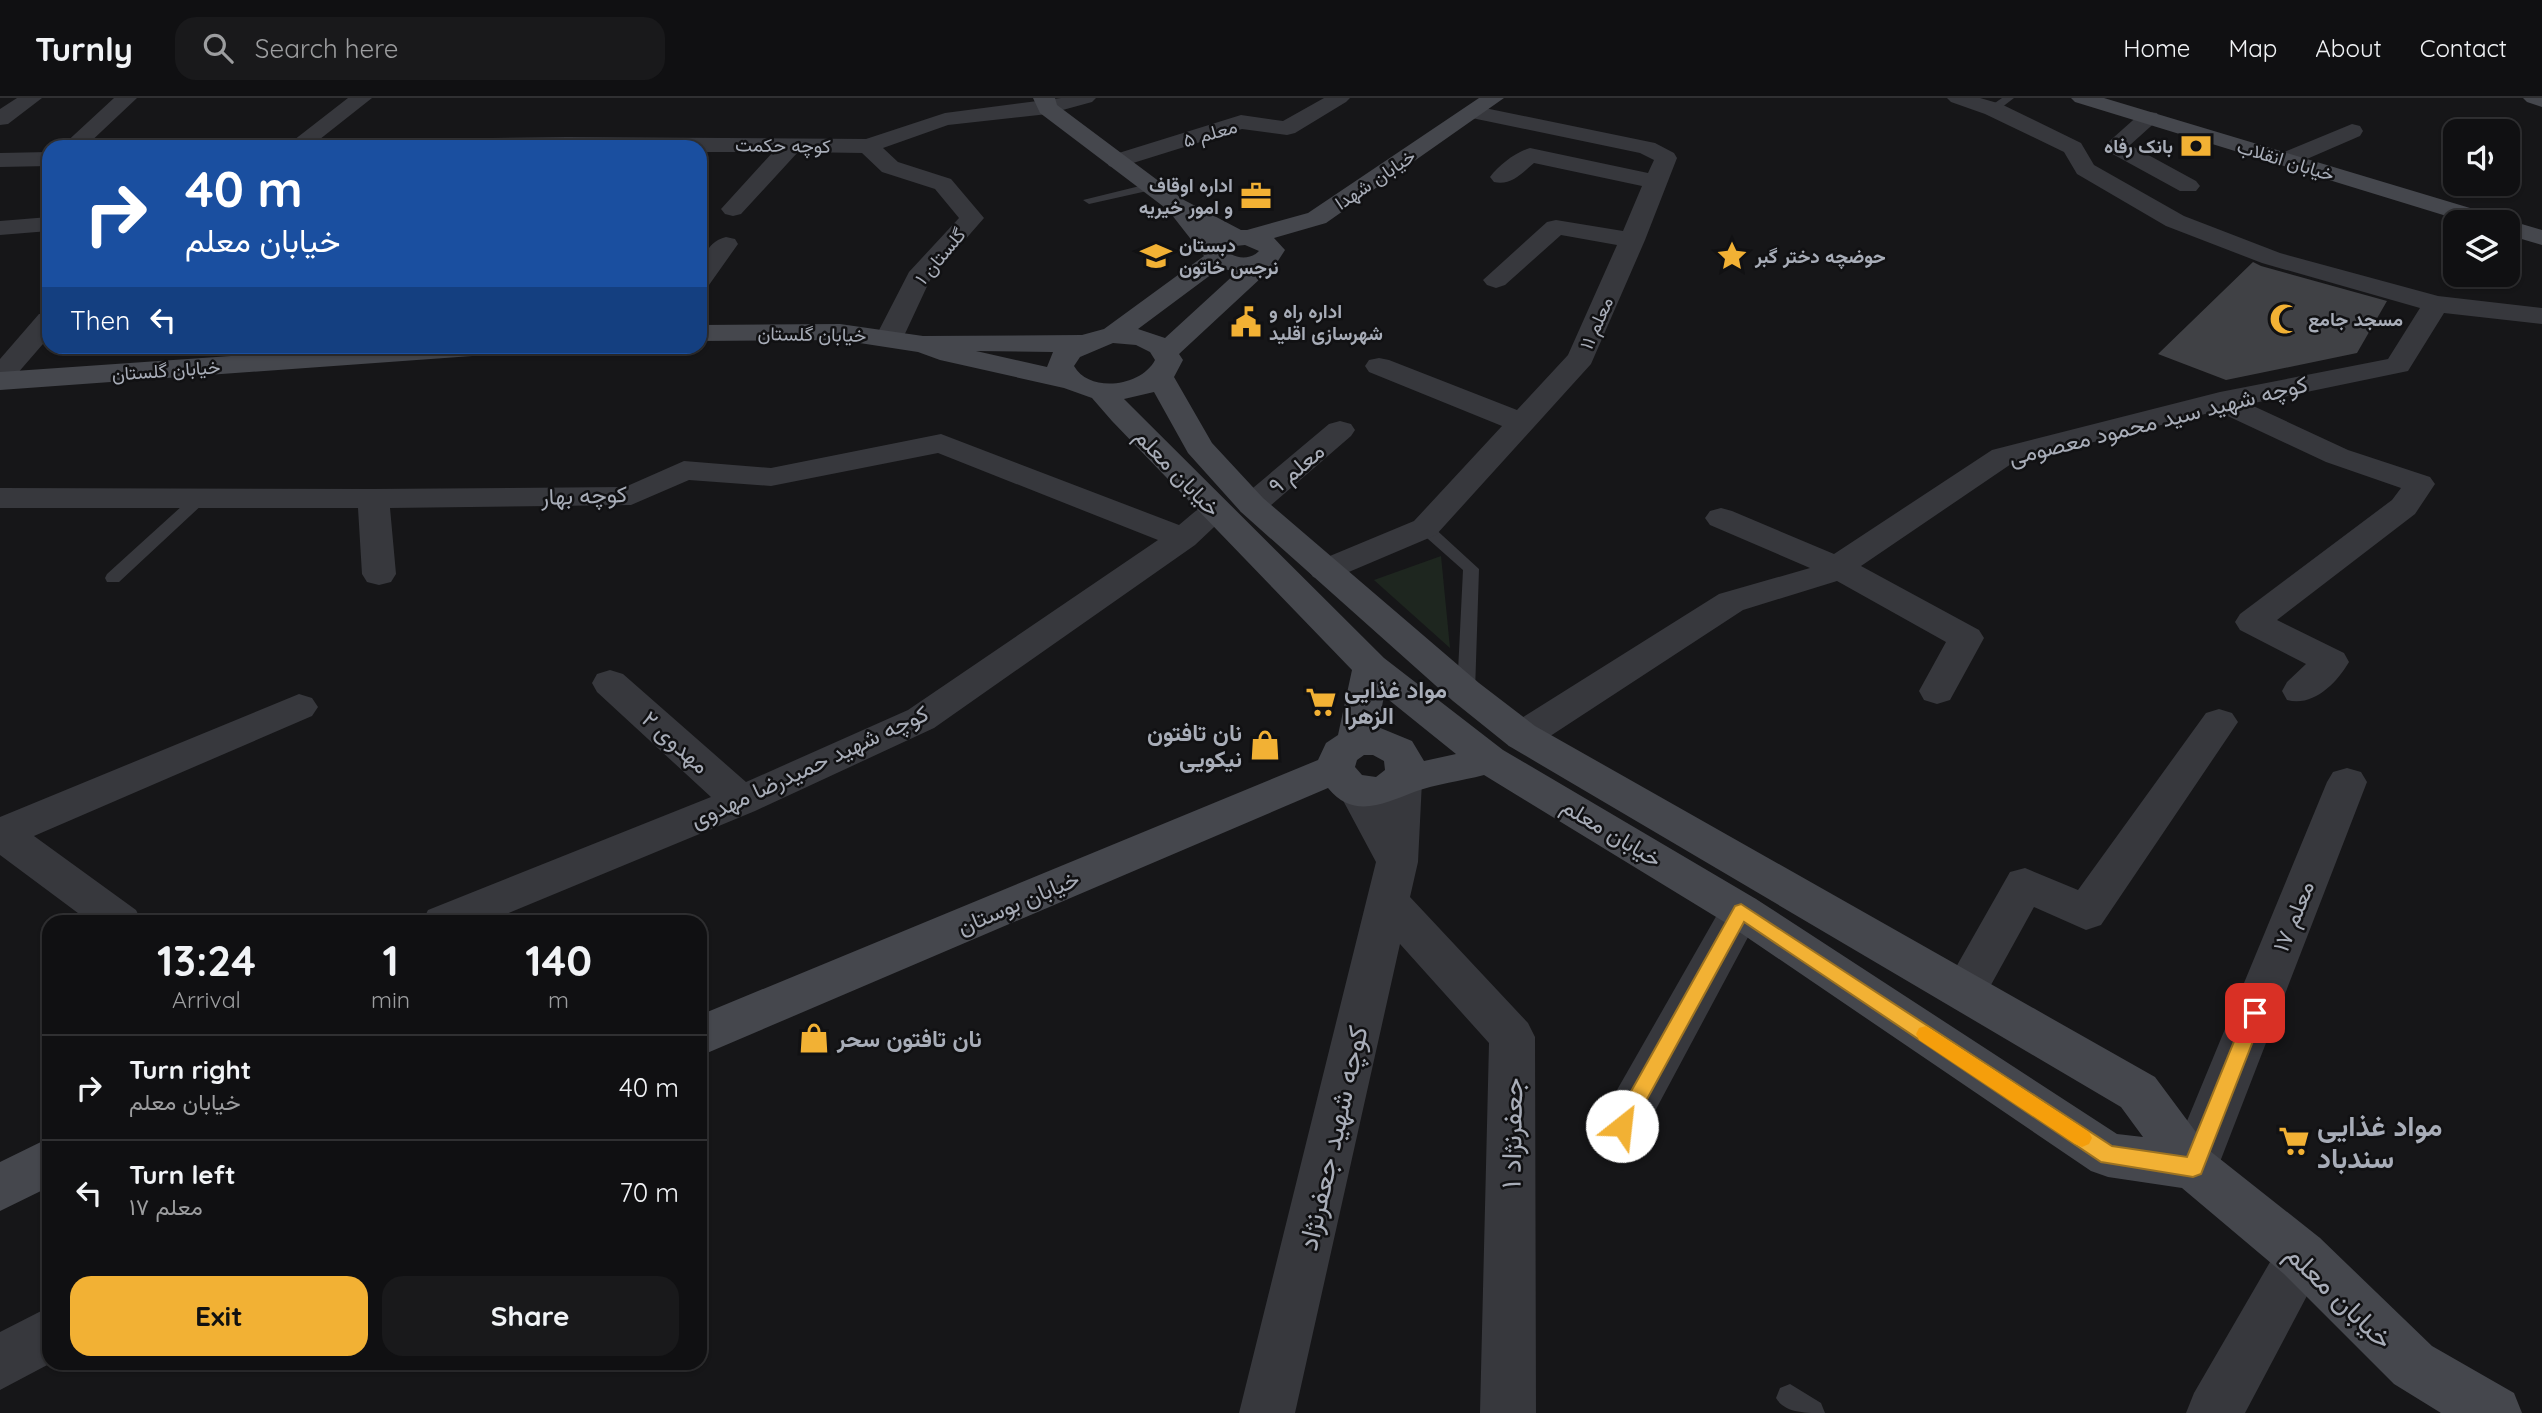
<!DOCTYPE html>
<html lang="en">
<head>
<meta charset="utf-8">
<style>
	body { margin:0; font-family:Quicksand,Vazirmatn,sans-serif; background:#19191b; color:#f1f3f6; height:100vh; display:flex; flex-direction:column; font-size:26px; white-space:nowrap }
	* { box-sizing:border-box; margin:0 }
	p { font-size:23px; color:#9c9d9f }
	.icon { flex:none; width:38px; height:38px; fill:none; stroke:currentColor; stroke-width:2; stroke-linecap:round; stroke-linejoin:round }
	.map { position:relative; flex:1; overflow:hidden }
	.sheet { position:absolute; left:42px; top:817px; width:665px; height:455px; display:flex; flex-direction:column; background:#101012; border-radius:21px; box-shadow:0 2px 5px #0004,0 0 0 2px #303032 }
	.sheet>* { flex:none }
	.top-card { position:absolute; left:42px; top:42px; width:665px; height:214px; border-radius:21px; box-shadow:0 2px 5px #0004,0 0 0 2px #303032; background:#1a4fa0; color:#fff; overflow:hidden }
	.tools { position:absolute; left:2443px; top:21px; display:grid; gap:14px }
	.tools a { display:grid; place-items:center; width:77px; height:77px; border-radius:14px; background:#101012; box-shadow:0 2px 5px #0004,0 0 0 2px #303032; font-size:35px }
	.pin { position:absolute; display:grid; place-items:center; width:60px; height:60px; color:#fff; margin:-30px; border-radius:14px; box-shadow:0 4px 10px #0006 }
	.me { position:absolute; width:77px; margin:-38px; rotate:29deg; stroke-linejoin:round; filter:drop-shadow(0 0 5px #0008) }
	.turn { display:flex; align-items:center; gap:24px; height:147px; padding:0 28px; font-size:32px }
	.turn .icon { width:91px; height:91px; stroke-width:2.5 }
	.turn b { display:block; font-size:49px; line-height:60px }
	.then { display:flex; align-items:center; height:66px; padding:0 28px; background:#0003; gap:14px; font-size:26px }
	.eta { display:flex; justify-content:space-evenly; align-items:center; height:119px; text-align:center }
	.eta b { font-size:42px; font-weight:700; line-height:49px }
	.action { display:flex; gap:14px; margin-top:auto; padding:14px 28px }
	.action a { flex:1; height:80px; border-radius:21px; background:#f2b134; color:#111; font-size:28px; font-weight:700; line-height:80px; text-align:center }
	.action a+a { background:#19191b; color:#f1f3f6 }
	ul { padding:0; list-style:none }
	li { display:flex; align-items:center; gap:21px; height:105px; padding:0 28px; border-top:2px solid #303032 }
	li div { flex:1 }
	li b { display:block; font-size:26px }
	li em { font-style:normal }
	header { display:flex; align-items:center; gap:42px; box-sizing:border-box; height:98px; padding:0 35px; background:#101012; border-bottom:2px solid #303032 }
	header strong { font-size:33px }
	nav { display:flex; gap:38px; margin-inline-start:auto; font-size:24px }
	.search { width:490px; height:63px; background:#19191b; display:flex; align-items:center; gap:18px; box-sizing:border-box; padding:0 24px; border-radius:21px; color:#9c9d9f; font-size:26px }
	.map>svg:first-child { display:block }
	.green { fill:#1e261f }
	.building { fill:#404145 }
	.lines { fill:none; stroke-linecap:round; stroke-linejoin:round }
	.lane { fill:#37383d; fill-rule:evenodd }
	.street { fill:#37383d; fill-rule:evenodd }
	.secondary { fill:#45474d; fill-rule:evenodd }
	.route { fill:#f2b134; stroke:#9d7322; stroke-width:2 }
	.slow { fill:#f59e0b }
	.labels { text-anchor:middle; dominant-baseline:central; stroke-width:5; stroke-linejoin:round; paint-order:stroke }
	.far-street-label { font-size:19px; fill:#a8adb8; stroke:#111113 }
	.far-poi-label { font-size:19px; font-weight:bold; fill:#a8adb8; stroke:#111113; text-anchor:start }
	.street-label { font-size:23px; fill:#a8adb8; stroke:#111113 }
	.poi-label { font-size:23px; font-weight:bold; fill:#a8adb8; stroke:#111113; text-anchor:start }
	.near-poi-label { font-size:28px; font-weight:bold; fill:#a8adb8; stroke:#111113; text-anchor:start }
	.near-street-label { font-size:28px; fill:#a8adb8; stroke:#111113 }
</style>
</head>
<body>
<header>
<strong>Turnly</strong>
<div class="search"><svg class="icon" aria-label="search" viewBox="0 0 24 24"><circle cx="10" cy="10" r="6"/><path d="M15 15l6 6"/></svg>Search here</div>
<nav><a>Home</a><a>Map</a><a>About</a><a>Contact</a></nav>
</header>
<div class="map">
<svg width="2542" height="1315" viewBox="0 0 2542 1315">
	<rect width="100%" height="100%" fill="#161618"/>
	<path class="green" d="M1441 458 1450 550 1374 482Z"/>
	<path class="building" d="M2253 164 2261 168 2387 203 2357 255 2226 282 2158 256Z"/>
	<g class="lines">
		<path class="lane" d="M2002 0H2014L1997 13H1989V9Z
			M1152 85 1156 87V91L1089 106 1083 102Z
			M199 396 207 401 205 404 119 484H107L105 480 107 476 193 398Z
			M1425 425 1431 427 1479 471 1475 594 1473 598H1459L1457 594 1463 472 1419 433 1417 430 1419 427Z
			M1790 1286 1821 1305 1825 1315C1805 1315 1785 1315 1776 1300L1780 1290Z"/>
		<path class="street" d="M17 0H42L8 26 0 27V11Z
			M114 0H137L85 49H61Z
			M348 0H372L310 49H285Z
			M1061 0H1096L1092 4 1048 16 948 27 883 50 898 64 951 81 984 120 930 182 903 240 899 246 889 248 879 246 875 240 909 174 959 120 935 91 882 74 862 55 798 54 741 116 733 118 725 116 721 111 773 54H700V49H335L338 44 346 42 567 39 866 41 945 15Z
			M1324 0H1350L1346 4 1295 35 1287 37 1242 31 1117 70 1109 68 1106 63 1109 58 1241 17 1283 23Z
			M1947 0H1980L2001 6 2081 45 2094 67 2184 118 2280 155 2438 198 2542 210V226L2444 215 2408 273 2249 306 2348 352 2430 379 2435 386 2415 416 2277 522 2344 555 2349 564C2336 586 2313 609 2287 602L2282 593 2287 584 2306 566 2240 532 2235 524 2240 516 2392 402 2401 390 2326 364 2217 313 2014 364 1861 468 1979 532 1984 540 1950 602 1937 606 1924 602 1919 593 1946 544 1837 483 1743 512 1535 648 1522 651 1509 648 1503 638 1509 628 1719 496 1810 470 1710 427 1705 420 1710 413 1721 410 1732 413 1834 456 1992 352 2220 294 2388 261 2420 210 2262 165 2166 128 2077 76 2064 54 1985 16 1951 4Z
			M1475 8 1655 45 1674 55 1677 60 1645 142 1591 266 1436 437 1337 479 1325 483 1313 479 1308 472 1313 465 1414 423 1502 328 1369 274 1365 268 1369 262 1379 260 1389 262 1517 312 1568 257 1617 147 1561 137 1505 187 1496 190 1487 187 1483 182 1547 124 1556 122 1623 133 1642 88 1534 65C1522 75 1511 88 1494 84L1490 79C1499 67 1516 54 1530 50L1648 75 1654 62 1640 55 1467 19 1464 14 1467 9Z
			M2149 14 2157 15 2160 20 2130 47 2196 83 2200 88 2196 93H2180L2107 53 2104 48 2141 15Z
			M2352 26 2360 28 2363 33 2360 38 2293 67H2277L2274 62 2277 57Z
			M49 54V68L0 69V55Z
			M49 119V133L0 137V123Z
			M726 139 735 141 738 146 709 187 700 190C700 170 703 144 726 139Z
			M49 214V239L10 284 0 287V261L39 216Z
			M1340 323 1351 326 1355 332 1351 338 1263 414 1252 417 1241 414 1236 407 1241 400 1329 326Z
			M941 336 1179 427C1195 414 1205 401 1226 406L1231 413 1195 447 934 630 755 713 487 824H422L428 812 711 699 597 594 592 585 597 576 610 572 623 576 746 684 908 612 1158 442 938 355 771 388 689 382 631 407 390 410 396 476 391 484 379 487 367 484 362 476 358 410H0V390L373 391 625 389 684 363 771 370Z
			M299 596 312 600 318 609 312 618 34 738 136 812 142 824H90L0 757V719Z
			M2219 611 2232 615 2238 624 2101 827 2086 832 2034 809 1981 905 1965 911 1949 905 1943 892 2010 774 2025 770 2078 792 2206 615Z
			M1402 669 1416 673 1422 683 1418 764 1410 799 1528 925 1535 939 1536 1315H1480L1489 945 1400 846 1295 1315H1239L1376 764 1338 693 1344 683 1358 678 1372 683 1381 699 1382 683 1388 673Z
			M2347 670 2361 674 2367 684 2218 1069 2210 1085 2193 1092 2176 1085 2168 1069 2327 684 2333 674Z
			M1741 796 1756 801 1762 813 1639 1043 1622 1050 1605 1043 1598 1028 1605 1013 1726 801Z
			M2302 1133 2320 1140 2328 1158 2245 1315H2186L2194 1295 2284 1140Z
			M49 1209 51 1265 0 1292V1234Z"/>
		<path class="secondary" d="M1033 0H1055L1057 7 1184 102 1241 132H1247L1308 115 1479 0H1504L1326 125 1274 140 1285 152 1276 166 1179 256 1183 262 1174 279 1212 345 1263 400 1479 585 1535 628 2155 979 2210 1053 2320 1140 2432 1248 2514 1295 2522 1315H2441L2394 1286 2284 1176 2182 1090 2108 1079 2091 1073 1726 825 1484 677C1461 683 1436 686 1414 694 1385 705 1354 722 1328 690L700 958V917L1318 662 1326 645 1338 637 1352 572 1112 323 1092 300 1064 290 940 262 918 254 840 242 700 243V227L840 226 923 238 1082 237 1104 231 1204 158 1168 112 1040 15ZM1245 147 1259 153C1251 162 1235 161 1227 153L1235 148ZM1220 170 1237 174 1165 240 1138 231ZM1113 245 1136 247 1150 254 1155 262C1142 288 1090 296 1074 268L1080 259ZM976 253 1053 254 1047 269ZM1154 294 1188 355 1241 414 1453 603 1509 648 2121 1009 2143 1039 2117 1036 1756 801 1503 652 1384 560 1124 301ZM1384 598 1456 656 1424 663 1412 643 1378 629ZM1364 657H1373L1384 663 1385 672 1376 679 1362 677 1355 669 1357 662Z
			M2071 0H2104L2500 119 2503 123 2508 122 2542 132V147L2508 137V124H2466L2075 4Z
			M2523 0H2542V9L2527 4Z
			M373 248H513L510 254 500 256 0 292V274Z
			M49 1040V1089L0 1113V1064Z"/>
	</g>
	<path class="route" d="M1741 806 2112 1048 2187 1059 2248 909 2255 907 2261 909 2264 915 2201 1076 2193 1079 2101 1064 1744 824 1629 1034 1622 1037 1615 1034 1612 1028 1615 1022 1735 808Z"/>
	<path class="slow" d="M1926 928 2089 1034 2092 1040 2089 1046 2082 1049 2075 1046 1919 942 1916 936 1919 930Z"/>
	<defs>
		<g id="bank-bare" transform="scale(2.415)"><path d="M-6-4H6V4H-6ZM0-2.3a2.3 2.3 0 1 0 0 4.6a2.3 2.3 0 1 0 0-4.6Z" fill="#f2b134" stroke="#111113" stroke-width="2.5" paint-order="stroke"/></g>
		<g id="office-bare" transform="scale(2.415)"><path d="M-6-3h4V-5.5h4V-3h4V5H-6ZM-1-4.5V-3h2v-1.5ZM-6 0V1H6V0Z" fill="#f2b134" stroke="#111113" stroke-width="2.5" paint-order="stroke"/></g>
		<g id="school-bare" transform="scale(2.415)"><path d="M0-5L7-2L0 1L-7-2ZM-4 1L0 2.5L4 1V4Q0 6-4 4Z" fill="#f2b134" stroke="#111113" stroke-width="2.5" paint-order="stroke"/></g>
		<g id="sight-bare" transform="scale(2.415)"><path d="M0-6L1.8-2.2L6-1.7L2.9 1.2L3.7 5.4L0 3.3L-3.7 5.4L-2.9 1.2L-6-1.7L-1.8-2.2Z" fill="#f2b134" stroke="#111113" stroke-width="2.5" paint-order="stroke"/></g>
		<g id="mosque-bare" transform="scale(2.415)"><path d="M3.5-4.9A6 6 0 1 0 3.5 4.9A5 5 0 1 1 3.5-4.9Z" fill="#f2b134" stroke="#111113" stroke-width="2.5" paint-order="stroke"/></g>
		<g id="civic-bare" transform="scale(2.415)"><path d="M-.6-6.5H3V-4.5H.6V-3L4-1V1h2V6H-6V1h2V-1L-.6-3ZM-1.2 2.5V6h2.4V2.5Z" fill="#f2b134" stroke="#111113" stroke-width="2.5" paint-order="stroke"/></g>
		<g id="supermarket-bare" transform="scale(2.415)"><path d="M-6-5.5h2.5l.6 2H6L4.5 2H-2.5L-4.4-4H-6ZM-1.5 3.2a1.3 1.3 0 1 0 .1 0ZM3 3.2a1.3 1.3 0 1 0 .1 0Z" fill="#f2b134" stroke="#111113" stroke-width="2.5" paint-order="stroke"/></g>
		<g id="shop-bare" transform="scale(2.415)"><path d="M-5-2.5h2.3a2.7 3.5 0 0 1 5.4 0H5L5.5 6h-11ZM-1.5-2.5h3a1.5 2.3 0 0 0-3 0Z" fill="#f2b134" stroke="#111113" stroke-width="2.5" paint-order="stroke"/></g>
	</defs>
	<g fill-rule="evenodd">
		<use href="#bank-bare" x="2196" y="48"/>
		<use href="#office-bare" x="1256" y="98"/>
		<use href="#school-bare" x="1156" y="158"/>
		<use href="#sight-bare" x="1732" y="158"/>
		<use href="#mosque-bare" x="2285" y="221"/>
		<use href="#civic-bare" x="1246" y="224"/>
		<use href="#supermarket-bare" x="1321" y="604"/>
		<use href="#shop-bare" x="1265" y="647"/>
		<use href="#shop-bare" x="814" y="940"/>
		<use href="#supermarket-bare" x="2294" y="1043"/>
	</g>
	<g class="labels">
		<g class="far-street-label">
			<text transform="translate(1210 35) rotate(-16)">معلم ۵</text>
			<text transform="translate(783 47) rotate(1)">کوچه حکمت</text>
			<text transform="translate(2286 62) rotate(17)">خیابان انقلاب</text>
			<text transform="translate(1375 81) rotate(-34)">خیابان شهدا</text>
			<text transform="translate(940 158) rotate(-50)">گلستان ۱</text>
			<text transform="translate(1596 225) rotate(-66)">معلم ۱۱</text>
			<text transform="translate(812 236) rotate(1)">خیابان گلستان</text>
			<text transform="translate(166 272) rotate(-4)">خیابان گلستان</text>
		</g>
		<g class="far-poi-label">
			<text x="2173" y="48" text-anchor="end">بانک رفاه</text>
			<text x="1233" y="87" text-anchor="end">اداره اوقاف<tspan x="1233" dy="22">و امور خیریه</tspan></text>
			<text x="1179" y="147">دبستان<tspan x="1179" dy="22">نرجس خاتون</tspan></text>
			<text x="1755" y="158">حوضچه دختر گبر</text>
			<text x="1269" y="213">اداره راه و<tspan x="1269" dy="22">شهرسازی اقلید</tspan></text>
			<text x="2308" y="221">مسجد جامع</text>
		</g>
		<g class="street-label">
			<text transform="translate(2158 322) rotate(-14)">کوچه شهید سید محمود معصومی</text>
			<text transform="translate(1296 370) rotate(-40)">معلم ۹</text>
			<text transform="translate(1178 374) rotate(46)">خیابان معلم</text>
			<text transform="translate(584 397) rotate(-2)">کوچه بهار</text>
			<text transform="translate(676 644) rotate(42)">مهدوی ۲</text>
			<text transform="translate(809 668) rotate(-25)">کوچه شهید حمیدرضا مهدوی</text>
			<text transform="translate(1612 734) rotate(31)">خیابان معلم</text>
			<text transform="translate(1018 804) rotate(-23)">خیابان بوستان</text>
			<text transform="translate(2293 818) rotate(-68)">معلم ۱۷</text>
		</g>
		<g class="poi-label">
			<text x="1344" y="591">مواد غذایی<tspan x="1344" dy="26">الزهرا</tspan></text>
			<text x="1242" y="634" text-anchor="end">نان تافتون<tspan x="1242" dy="26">نیکویی</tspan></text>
			<text x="837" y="940">نان تافتون سحر</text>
		</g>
		<g class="near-poi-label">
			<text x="2317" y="1027">مواد غذایی<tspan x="2317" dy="32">سندباد</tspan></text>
		</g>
		<g class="near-street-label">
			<text transform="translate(1511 1035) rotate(-89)">جعفرنژاد ۱</text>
			<text transform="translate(1332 1040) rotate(-77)">کوچه شهید جعفرنژاد</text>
			<text transform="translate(2340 1198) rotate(44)">خیابان معلم</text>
		</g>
	</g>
</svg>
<div class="tools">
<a><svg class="icon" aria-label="sound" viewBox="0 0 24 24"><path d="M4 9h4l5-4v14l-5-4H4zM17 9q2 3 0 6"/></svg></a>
<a><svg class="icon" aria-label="layers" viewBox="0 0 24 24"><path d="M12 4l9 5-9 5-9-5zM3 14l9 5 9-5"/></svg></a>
</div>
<div class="pin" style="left:2255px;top:915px;background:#d93025"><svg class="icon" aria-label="arrive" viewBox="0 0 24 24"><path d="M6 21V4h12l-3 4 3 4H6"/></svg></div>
<svg class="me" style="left:1622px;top:1028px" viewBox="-20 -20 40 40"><circle r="19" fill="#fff"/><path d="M0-13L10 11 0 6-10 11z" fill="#f2b134"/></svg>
<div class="top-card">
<div class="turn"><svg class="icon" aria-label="right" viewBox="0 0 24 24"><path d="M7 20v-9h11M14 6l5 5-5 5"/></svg><div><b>40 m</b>خیابان معلم</div></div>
<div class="then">Then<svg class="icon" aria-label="left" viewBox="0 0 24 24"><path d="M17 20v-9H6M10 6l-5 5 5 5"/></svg></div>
</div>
<section class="sheet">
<div class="eta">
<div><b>13:24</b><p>Arrival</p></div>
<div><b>1</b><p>min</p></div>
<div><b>140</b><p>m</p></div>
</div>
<ul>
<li><svg class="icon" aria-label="right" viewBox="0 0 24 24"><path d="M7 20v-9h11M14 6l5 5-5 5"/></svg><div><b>Turn right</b><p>خیابان معلم</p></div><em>40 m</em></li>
<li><svg class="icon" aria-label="left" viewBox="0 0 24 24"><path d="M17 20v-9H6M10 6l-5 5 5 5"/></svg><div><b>Turn left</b><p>معلم ۱۷</p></div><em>70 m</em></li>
</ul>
<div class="action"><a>Exit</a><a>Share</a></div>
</section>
</div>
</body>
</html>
